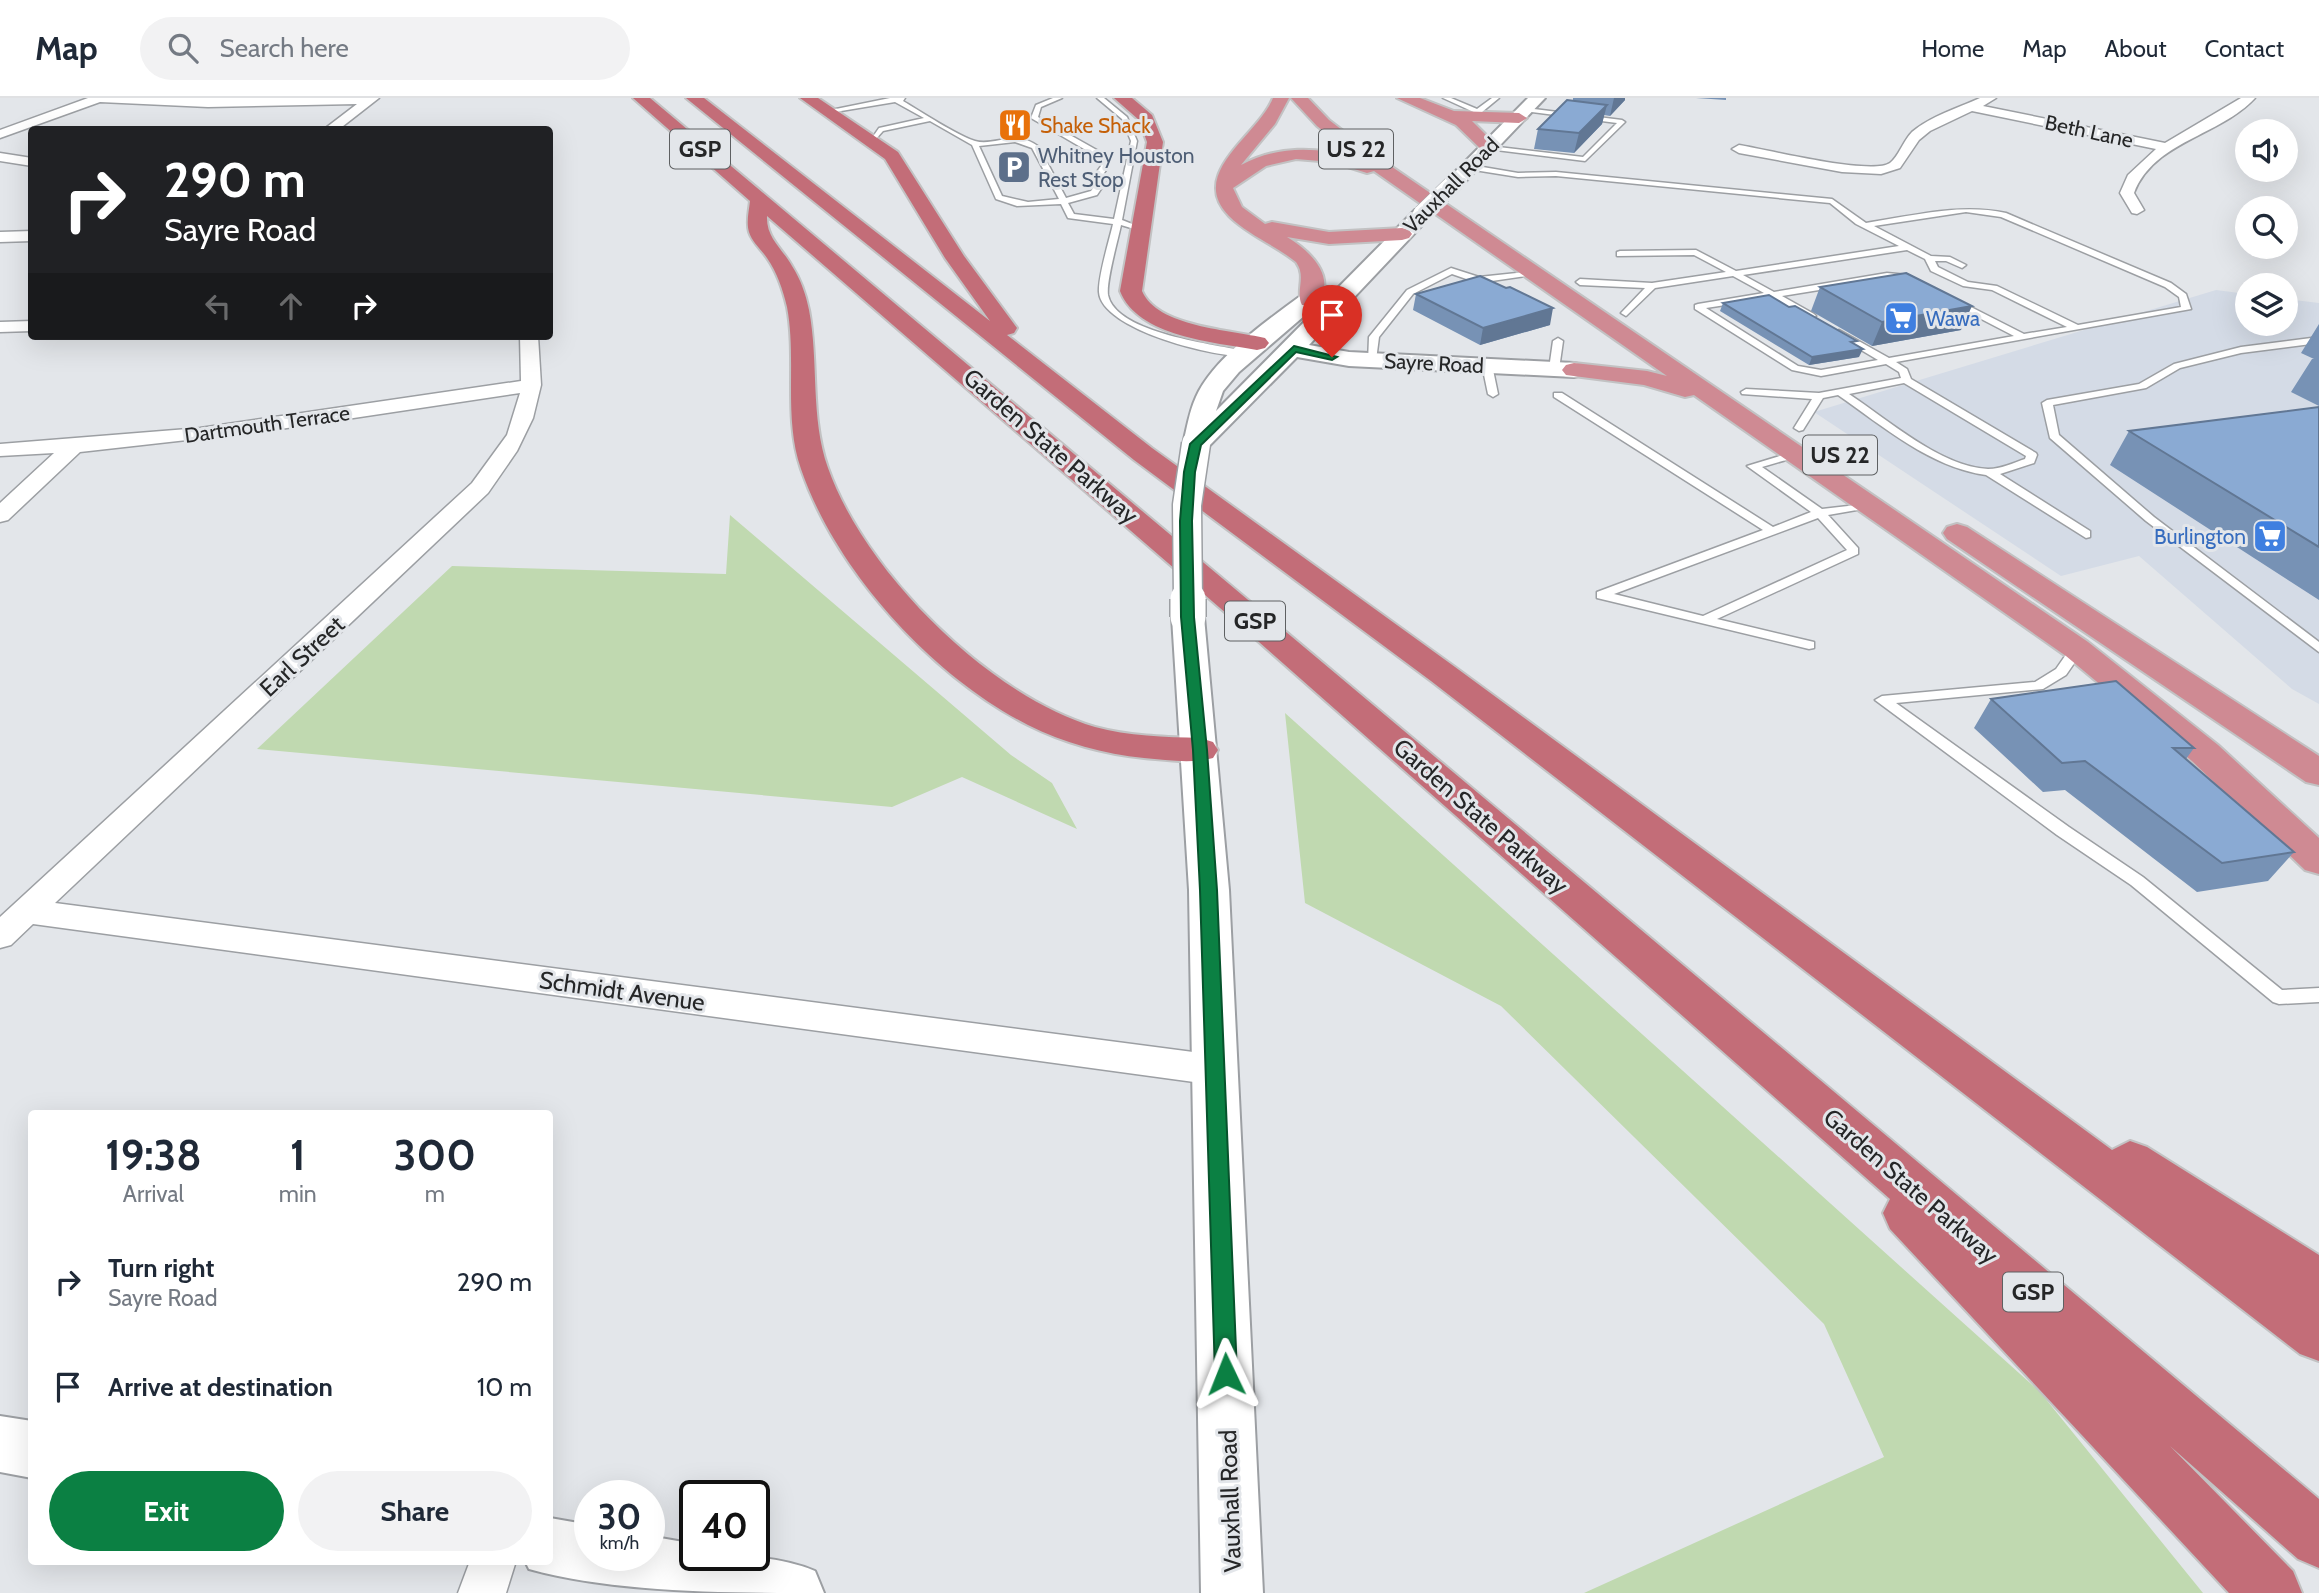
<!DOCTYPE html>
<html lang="en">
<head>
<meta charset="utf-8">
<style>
	body { margin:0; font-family:Cabin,sans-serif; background:#f2f2f3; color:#1f2937; height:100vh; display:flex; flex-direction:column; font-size:26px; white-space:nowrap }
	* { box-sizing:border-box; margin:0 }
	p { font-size:23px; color:#747a83 }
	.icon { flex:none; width:38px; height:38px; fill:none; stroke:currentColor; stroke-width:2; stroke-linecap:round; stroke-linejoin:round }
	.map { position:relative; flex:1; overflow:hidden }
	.panel { position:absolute; left:28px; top:1012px; width:525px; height:455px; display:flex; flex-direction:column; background:#fff; border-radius:7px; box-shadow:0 7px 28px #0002 }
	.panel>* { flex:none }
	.top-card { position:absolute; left:28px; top:28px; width:525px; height:214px; border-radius:7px; box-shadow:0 7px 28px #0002; background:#202124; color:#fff; overflow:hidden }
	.controls { position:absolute; left:2235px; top:21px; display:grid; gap:14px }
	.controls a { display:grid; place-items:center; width:63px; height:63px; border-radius:50%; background:#fff; box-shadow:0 7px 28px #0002; font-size:35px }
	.speed { position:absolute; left:574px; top:1382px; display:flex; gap:14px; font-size:35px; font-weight:700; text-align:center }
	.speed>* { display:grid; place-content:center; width:91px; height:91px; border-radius:50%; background:#fff; box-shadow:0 7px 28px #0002; line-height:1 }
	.speed small { font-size:18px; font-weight:400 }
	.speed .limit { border:4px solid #111; border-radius:10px; background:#fff; color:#111 }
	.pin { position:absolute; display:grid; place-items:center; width:60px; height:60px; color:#fff; margin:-72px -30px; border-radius:50% 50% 50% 0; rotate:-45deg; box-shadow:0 0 7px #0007 }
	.pin .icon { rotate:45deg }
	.me { position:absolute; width:77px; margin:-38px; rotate:358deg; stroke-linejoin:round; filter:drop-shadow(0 0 5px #0008) }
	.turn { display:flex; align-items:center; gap:24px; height:147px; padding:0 21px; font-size:32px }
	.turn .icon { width:91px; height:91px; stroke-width:2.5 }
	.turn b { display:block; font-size:49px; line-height:60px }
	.lanes { display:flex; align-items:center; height:66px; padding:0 21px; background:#0003; justify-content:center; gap:35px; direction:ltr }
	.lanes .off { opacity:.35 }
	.eta { display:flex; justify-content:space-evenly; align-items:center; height:119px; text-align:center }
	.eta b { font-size:42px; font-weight:700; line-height:49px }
	.button { display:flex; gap:14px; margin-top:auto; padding:14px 21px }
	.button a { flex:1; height:80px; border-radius:42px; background:#0b8043; color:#fff; font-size:28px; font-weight:700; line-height:80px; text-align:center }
	.button a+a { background:#f2f2f3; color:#1f2937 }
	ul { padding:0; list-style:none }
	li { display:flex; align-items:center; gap:21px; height:105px; padding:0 21px }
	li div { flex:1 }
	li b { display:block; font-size:26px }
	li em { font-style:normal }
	header { display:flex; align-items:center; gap:42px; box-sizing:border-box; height:98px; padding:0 35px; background:#fff; border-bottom:2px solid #e0e1e3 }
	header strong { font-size:33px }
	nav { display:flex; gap:38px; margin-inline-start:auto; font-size:24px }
	.search { width:490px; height:63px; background:#f2f2f3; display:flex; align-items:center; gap:18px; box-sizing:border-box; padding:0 24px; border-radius:38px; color:#747a83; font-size:26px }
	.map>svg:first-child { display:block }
	.built { fill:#d4dbe6 }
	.green { fill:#c0d9b0 }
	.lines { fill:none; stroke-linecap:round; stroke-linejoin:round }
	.service-casing { stroke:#9c9fa3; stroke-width:3 }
	.minor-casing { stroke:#9c9fa3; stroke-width:3 }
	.tertiary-casing { stroke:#9c9fa3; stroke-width:4 }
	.trunk-casing { stroke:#c2c2c3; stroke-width:4 }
	.motorway-casing { stroke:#c2c2c3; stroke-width:4 }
	.service { fill:#fff; fill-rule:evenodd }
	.minor { fill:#fff; fill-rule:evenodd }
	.tertiary { fill:#fff; fill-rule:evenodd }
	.trunk { fill:#cf8a93; fill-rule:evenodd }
	.motorway { fill:#c36d78; fill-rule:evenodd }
	.tertiary-bridge-far2-casing { stroke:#9c9fa3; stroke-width:19; stroke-linecap:butt }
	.tertiary-bridge-far1-casing { stroke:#9c9fa3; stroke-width:31; stroke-linecap:butt }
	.tertiary-bridge-casing { stroke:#9c9fa3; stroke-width:38; stroke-linecap:butt }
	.tertiary-bridge-far2 { stroke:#fff; stroke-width:18 }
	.tertiary-bridge-far1 { stroke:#fff; stroke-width:28 }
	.tertiary-bridge { stroke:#fff; stroke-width:35 }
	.wall { fill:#7792b5 }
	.shaded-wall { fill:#617794 }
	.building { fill:#8aaad3; stroke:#617794; stroke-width:2 }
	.route { fill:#0b8043; stroke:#07532c; stroke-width:2 }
	.labels { text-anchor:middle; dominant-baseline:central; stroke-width:6; stroke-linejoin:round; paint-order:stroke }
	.far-food-label { font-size:21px; fill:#c56008; stroke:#e3e6ea; text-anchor:start }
	.far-street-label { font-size:21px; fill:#252627; stroke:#e3e6ea }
	.far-service-label { font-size:21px; fill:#4e5e75; stroke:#e3e6ea; text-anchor:start }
	.far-shop-label { font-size:21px; fill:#366cbe; stroke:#e3e6ea; text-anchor:start }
	.shield { fill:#e3e6ea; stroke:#5e6062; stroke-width:2 }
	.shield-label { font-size:23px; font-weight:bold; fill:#252627 }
	.street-label { font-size:24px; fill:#252627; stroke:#e3e6ea }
</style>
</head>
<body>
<header>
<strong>Map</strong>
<div class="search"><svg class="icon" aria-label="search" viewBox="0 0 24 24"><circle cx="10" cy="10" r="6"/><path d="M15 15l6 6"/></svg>Search here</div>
<nav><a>Home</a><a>Map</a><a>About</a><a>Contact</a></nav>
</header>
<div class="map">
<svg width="2319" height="1495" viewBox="0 0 2319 1495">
	<rect width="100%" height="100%" fill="#e3e6ea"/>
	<path class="built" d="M2216 192 2247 196V226H2286V201L2319 205V606L2292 591 2139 458 2061 478 1814 314Z"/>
	<path class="green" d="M730 417 1011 657 1052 685 1077 731 962 679 892 709 257 651 452 468 726 476Z
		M1285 615 2040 1294 2203 1495H1584L1884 1359 1824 1226 1501 908 1305 805Z"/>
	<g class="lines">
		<g class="service-casing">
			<path id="service" d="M890 0H905L903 3C920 13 958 38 975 43 995 49 1015 30 1039 49L1066 100 1091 93 1099 82 1096 75 1101 68 1096 58 1031 20 1036 7 1053 0H1062L1041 9 1038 19 1102 55 1109 68 1104 75 1107 82 1097 97 1068 105 1074 116 1114 121 1131 43 1122 21 1097 0H1104L1127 19 1137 43 1122 122 1145 131 1141 133 1121 127C1118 142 1106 183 1108 197 1116 236 1216 246 1249 254V258C1219 261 1101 232 1099 194 1098 179 1109 143 1113 126L1068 120 1061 106 1017 108 996 101 972 47 930 23 883 33 874 43H870L879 30 924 20 895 4 829 15 826 13ZM1015 44 1032 50 1059 101 1028 104 1002 98 979 48Z
				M1443 0H1451L1477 11 1492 0H1499L1482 14 1491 18 1489 21Z
				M1526 10 1622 22 1625 24 1585 63 1488 51 1490 48 1583 59 1617 25 1524 13Z
				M1471 67 1518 75 1556 74 1832 101 1866 125C1912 118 1960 105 2006 115L2171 185 2186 196 2191 211 1896 264 1907 271 1911 281 2036 355 2037 357 2034 365 2000 376 2090 433V439L2086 440 1986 377C1930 369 1884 329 1838 297L1823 300 1803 332 1799 333 1794 330 1812 301 1742 296 1741 294 1746 291 1819 295 1901 280 1899 274 1886 266 1821 278 1792 272 1695 211V207L1698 206 1764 195 1733 178 1655 190 1626 218 1621 215 1645 190 1580 187 1576 184 1580 181 1652 185 1726 174 1694 157 1617 158V154L1620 153 1696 152 1736 173 1899 148 1856 126 1830 105 1556 78 1518 79 1468 71ZM1966 114 2001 119 2165 189 2179 199 2181 209 2078 227 1997 188 1968 184 1938 169 1935 163H1946L1962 170 1966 167 1950 159 1931 158 1874 128ZM1907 152 1925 161 1931 173 1963 188 1992 192 2067 229 2024 236 1908 177 1887 175 1774 194 1743 177ZM1887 181 1906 182 2014 238 1889 260 1839 232 1834 235 1836 237 1878 262 1821 272 1798 268 1706 210 1771 200 1811 221 1816 218 1814 216 1782 198ZM1904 285 2026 358 2025 361C2013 365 2001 371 1988 371 1941 369 1887 321 1849 296Z
				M1451 170 1479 179 1535 173 1539 176 1478 185 1452 176 1413 196 1379 239 1376 262 1368 264 1369 239 1407 192Z
				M2319 239V245L2241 255 2180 270 2146 290 2053 307 2059 337 2154 419 2319 544V554L2146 423 2050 340 2042 305 2047 302 2139 286 2174 266 2241 249Z
				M1558 240 1563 243 1559 271 1554 274 1549 271 1553 243Z
				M1487 264 1492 267 1498 296 1493 299 1488 296 1482 267Z
				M1554 295H1562L1773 429 1811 414 1747 368 1796 353 1801 356 1800 358 1762 369 1822 411 1874 405V409L1828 417 1858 450V456L1717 521 1814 544V550L1809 551 1597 500V494L1763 432 1554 299ZM1818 420 1847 452 1703 518 1614 496Z
				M2077 547 2084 551 2066 577 2043 591 1896 605 2069 729 2143 779 2282 892 2319 890V904L2279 906 2273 904 2131 787 2057 737 1875 602 1882 598 2035 584 2056 571 2072 548Z"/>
		</g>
		<g class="minor-casing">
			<path id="minor" d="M88 0H379L338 32H323L357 6 208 9 100 4 0 40V32Z
				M1980 0H1996L1983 8 2165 45 2241 0H2255C2220 38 2154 43 2134 95L2144 112 2137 116 2132 115 2120 95 2128 77 2156 51 1972 13 1930 33 1919 42 1900 70 1881 76 1842 74 1739 55 1732 51 1739 47C1765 51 1871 78 1890 65 1899 58 1903 43 1912 34 1931 18 1958 10 1980 0Z
				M0 55 32 60V68L0 63Z
				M32 133V143L0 144V134Z
				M32 223V233L0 234V224Z
				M520 238H538L541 287 533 320 517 353 488 395 55 805 1216 957 1228 962 1234 972 1228 982 1216 987 33 826 11 847 0 850V819L472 385 507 337 520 295 267 333 80 354 8 422 0 424V405L54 355 0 358V346L200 330 521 283Z
				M470 1463H516L506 1495H458Z"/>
		</g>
		<g class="tertiary-casing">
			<path id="tertiary" d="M1528 0H1545L1461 88H1449L1446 84 1449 80Z
				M1422 110 1429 112 1432 116 1429 120 1309 247 1349 254 1574 265 1582 267 1586 272 1582 277 1574 279 1349 268 1297 259 1205 352 1196 354 1187 352 1183 346C1187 330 1189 314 1196 299 1215 257 1276 216 1313 189H1329L1332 194 1239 274 1223 293 1216 313 1415 112Z
				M1188 510 1199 512 1204 519 1229 792 1263 1495H1201L1189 792 1172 519 1177 512Z
				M0 1318 32 1323V1380L0 1374Z
				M550 1420 590 1427V1458H649V1438L695 1446V1458C737 1458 775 1457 815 1473L824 1495C731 1495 615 1495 529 1471L525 1463H550Z"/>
		</g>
		<g class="trunk-casing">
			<path id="trunk" d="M1273 0H1289L1275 26 1241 67C1278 47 1316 49 1356 59L1317 28 1291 0H1308L1329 22 1376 58 2088 544 2218 647 2319 740V776L2305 772 2192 663 2066 558 1694 297 1685 299 1644 287 1566 277 1562 272 1566 267 1574 265 1647 273 1667 278 1374 73 1367 75 1332 64 1296 61 1266 68 1233 90 1242 109 1265 126 1272 124 1329 134 1402 130 1409 132 1412 136 1409 140 1402 142 1329 146 1287 139C1310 153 1337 178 1318 207H1302C1295 193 1307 179 1296 164 1275 147 1248 137 1229 118 1187 75 1258 38 1273 0Z
				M1397 0H1420L1454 13 1519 15 1527 20 1519 25 1472 23 1499 50 1490 55 1484 54 1456 27Z
				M1957 426 1967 429 2319 658V687L2306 684 1947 441 1943 435 1947 429Z"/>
		</g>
		<g class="motorway-casing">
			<path id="motorway" d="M633 0H650L2319 1401V1470L2298 1461 2170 1348 2293 1473 2302 1495H2229L1890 1131 1883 1115 1890 1101 1242 529 767 118C766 140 782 150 792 168 801 182 806 197 809 212 819 264 810 319 828 370 864 473 989 598 1095 629 1128 638 1165 639 1200 640L1213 644 1218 652 1213 660C1191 666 1167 662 1144 660 1104 656 1064 645 1028 627 932 578 836 473 801 371 783 319 797 262 787 209 783 192 777 174 767 160 761 151 752 144 749 134 746 124 749 113 750 103Z
				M686 0H704L990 223 945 160 885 61 800 0H818L898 54 964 158 1017 230 1014 235 1007 237 1152 350 1455 569 2112 1052 2130 1043 2147 1049 2319 1157V1263L2300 1256 1431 583 1134 362Z
				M1114 0H1132L1152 17 1163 44 1142 193C1157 229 1231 232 1265 240L1269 245 1265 250 1257 252C1214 244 1138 239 1120 193L1147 44 1139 22Z"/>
		</g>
		<use href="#service" class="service"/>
		<use href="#minor" class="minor"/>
		<use href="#tertiary" class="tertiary"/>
		<use href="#trunk" class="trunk"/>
		<use href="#motorway" class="motorway"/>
		<g class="tertiary-bridge-far2-casing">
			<path id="tertiary-bridge-far2" d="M1422 116 1455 84"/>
		</g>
		<g class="tertiary-bridge-far1-casing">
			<path id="tertiary-bridge-far1" d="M1188 502 1187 407 1196 346"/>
		</g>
		<g class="tertiary-bridge-casing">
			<path id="tertiary-bridge" d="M1188 501V519"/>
		</g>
		<use href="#tertiary-bridge-far2" class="tertiary-bridge-far2"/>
		<use href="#tertiary-bridge-far1" class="tertiary-bridge-far1"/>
		<use href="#tertiary-bridge" class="tertiary-bridge"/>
	</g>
	<path class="wall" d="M1573 0H1625V2L1610 18 1604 17 1602 26 1574 55 1534 51 1538 31 1573 2Z
		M1696 0H1726V2Z
		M1820 189 1961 232 1872 248 1811 213Z
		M1416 196 1550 227 1480 247 1413 212Z
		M1723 205 1859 259 1809 267 1720 213Z
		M2319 226V308L2291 294 2312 261H2314L2301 255Z
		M2319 309V502L2110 367 2129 333Z
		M1991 601 2194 650 2186 661 2294 754 2268 783 2197 794 2065 692 2043 694 1974 630Z"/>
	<path class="shaded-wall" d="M1614 0H1625V2L1610 18Z
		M1607 7 1602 26 1574 55 1579 35Z
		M1972 208 1961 232 1872 248 1882 224Z
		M1553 210 1550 227 1480 247 1483 230Z
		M1863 251 1859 259 1809 267 1812 259Z"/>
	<path class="building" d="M1567 2 1607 7 1579 35 1538 31Z
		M1906 175 1972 208 1882 224 1820 189Z
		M1480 178 1506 190 1510 189 1553 210 1483 230 1416 196Z
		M1769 197 1789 209 1795 208 1857 243 1851 244 1863 251 1812 259 1723 205Z
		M2319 309V449L2129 333Z
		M2116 583 2194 650H2173L2294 754 2222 765 2085 663 2062 665 1991 601Z"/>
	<path class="route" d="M1294 248 1337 259 1332 262 1296 254 1201 347 1195 374 1192 423 1194 519 1207 652 1217 792 1237 1276 1234 1284 1226 1287 1218 1284 1215 1276 1200 792 1193 652 1181 519 1180 423 1184 374 1190 346Z"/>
	<defs>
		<g id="restaurant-square" transform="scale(1.75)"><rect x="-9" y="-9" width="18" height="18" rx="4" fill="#e8710a" stroke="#e3e6ea"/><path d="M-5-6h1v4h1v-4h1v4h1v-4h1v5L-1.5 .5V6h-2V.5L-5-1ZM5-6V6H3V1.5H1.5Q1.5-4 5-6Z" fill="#fff"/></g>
		<g id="parking-square" transform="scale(1.75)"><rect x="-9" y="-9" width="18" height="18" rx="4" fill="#5c6f8a" stroke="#e3e6ea"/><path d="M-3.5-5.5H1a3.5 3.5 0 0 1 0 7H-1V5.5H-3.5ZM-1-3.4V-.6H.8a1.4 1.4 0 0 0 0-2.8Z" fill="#fff"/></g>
		<g id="supermarket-square" transform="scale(1.75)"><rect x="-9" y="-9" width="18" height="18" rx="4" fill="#3f7fe0" stroke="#e3e6ea"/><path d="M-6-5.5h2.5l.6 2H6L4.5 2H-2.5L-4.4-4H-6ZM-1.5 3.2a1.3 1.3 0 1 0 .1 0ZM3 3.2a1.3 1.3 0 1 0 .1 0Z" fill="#fff"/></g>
	</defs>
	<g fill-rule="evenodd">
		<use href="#restaurant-square" x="1015" y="27"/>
		<use href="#parking-square" x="1014" y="69"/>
		<use href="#supermarket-square" x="1901" y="220"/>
		<use href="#supermarket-square" x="2270" y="438"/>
	</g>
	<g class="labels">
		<g class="far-food-label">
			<text x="1040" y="27">Shake Shack</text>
		</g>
		<g class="far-street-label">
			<text transform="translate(2089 33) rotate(12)">Beth Lane</text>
			<text transform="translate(1451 87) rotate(-45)">Vauxhall Road</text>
			<text transform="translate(1434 265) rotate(3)">Sayre Road</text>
			<text transform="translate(267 326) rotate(-8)">Dartmouth Terrace</text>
		</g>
		<g class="far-service-label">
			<text x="1038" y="57">Whitney Houston<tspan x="1038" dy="24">Rest Stop</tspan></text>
		</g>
		<g class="far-shop-label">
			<text x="1926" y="220">Wawa</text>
			<text x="2246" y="438" text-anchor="end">Burlington</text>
		</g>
		<g class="shield">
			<rect x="670" y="31.5" width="60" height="39" rx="5"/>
			<rect x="1319" y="31.5" width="74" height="39" rx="5"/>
			<rect x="1803" y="337.5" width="74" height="39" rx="5"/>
			<rect x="1225" y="503.5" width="60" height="39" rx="5"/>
			<rect x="2003" y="1174.5" width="60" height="39" rx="5"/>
		</g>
		<g class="shield-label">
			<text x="700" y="51">GSP</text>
			<text x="1356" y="51">US 22</text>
			<text x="1840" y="357">US 22</text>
			<text x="1255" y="523">GSP</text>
			<text x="2033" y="1194">GSP</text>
		</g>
		<g class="street-label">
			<text transform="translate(1051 348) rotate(41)">Garden State Parkway</text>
			<text transform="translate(302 558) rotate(-43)">Earl Street</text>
			<text transform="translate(1481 718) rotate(41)">Garden State Parkway</text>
			<text transform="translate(622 893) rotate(8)">Schmidt Avenue</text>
			<text transform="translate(1911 1088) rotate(41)">Garden State Parkway</text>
			<text transform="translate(1230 1403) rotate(-92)">Vauxhall Road</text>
		</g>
	</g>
</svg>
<div class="controls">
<a><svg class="icon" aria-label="sound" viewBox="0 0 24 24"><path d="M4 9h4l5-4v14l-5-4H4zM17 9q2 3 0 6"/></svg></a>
<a><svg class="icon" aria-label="search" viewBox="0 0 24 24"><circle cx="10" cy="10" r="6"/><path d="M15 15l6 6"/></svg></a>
<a><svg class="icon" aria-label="layers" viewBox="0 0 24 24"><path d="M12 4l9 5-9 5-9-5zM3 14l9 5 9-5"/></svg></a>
</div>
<div class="speed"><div>30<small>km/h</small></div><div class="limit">40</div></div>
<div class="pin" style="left:1332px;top:259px;background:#d93025"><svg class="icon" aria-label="arrive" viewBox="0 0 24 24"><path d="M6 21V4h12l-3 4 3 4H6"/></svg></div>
<svg class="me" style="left:1226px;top:1276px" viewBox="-20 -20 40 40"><path d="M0-17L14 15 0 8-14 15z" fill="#0b8043" stroke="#fff" stroke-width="4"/></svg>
<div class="top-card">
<div class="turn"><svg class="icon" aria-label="right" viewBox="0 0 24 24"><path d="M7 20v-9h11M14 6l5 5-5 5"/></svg><div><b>290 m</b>Sayre Road</div></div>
<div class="lanes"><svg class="icon off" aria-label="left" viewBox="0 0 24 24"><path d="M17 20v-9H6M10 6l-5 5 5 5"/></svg><svg class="icon off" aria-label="ahead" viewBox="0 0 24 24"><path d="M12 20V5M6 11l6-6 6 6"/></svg><svg class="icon" aria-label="right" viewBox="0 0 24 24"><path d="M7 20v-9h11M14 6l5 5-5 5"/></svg></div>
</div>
<section class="panel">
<div class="eta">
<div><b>19:38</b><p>Arrival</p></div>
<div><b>1</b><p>min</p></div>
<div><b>300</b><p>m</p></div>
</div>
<ul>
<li><svg class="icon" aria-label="right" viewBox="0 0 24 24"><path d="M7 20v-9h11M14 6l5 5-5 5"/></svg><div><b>Turn right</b><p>Sayre Road</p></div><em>290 m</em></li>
<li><svg class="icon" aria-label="arrive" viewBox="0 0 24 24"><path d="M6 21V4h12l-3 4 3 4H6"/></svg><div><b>Arrive at destination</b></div><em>10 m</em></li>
</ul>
<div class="button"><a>Exit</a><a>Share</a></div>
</section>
</div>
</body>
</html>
